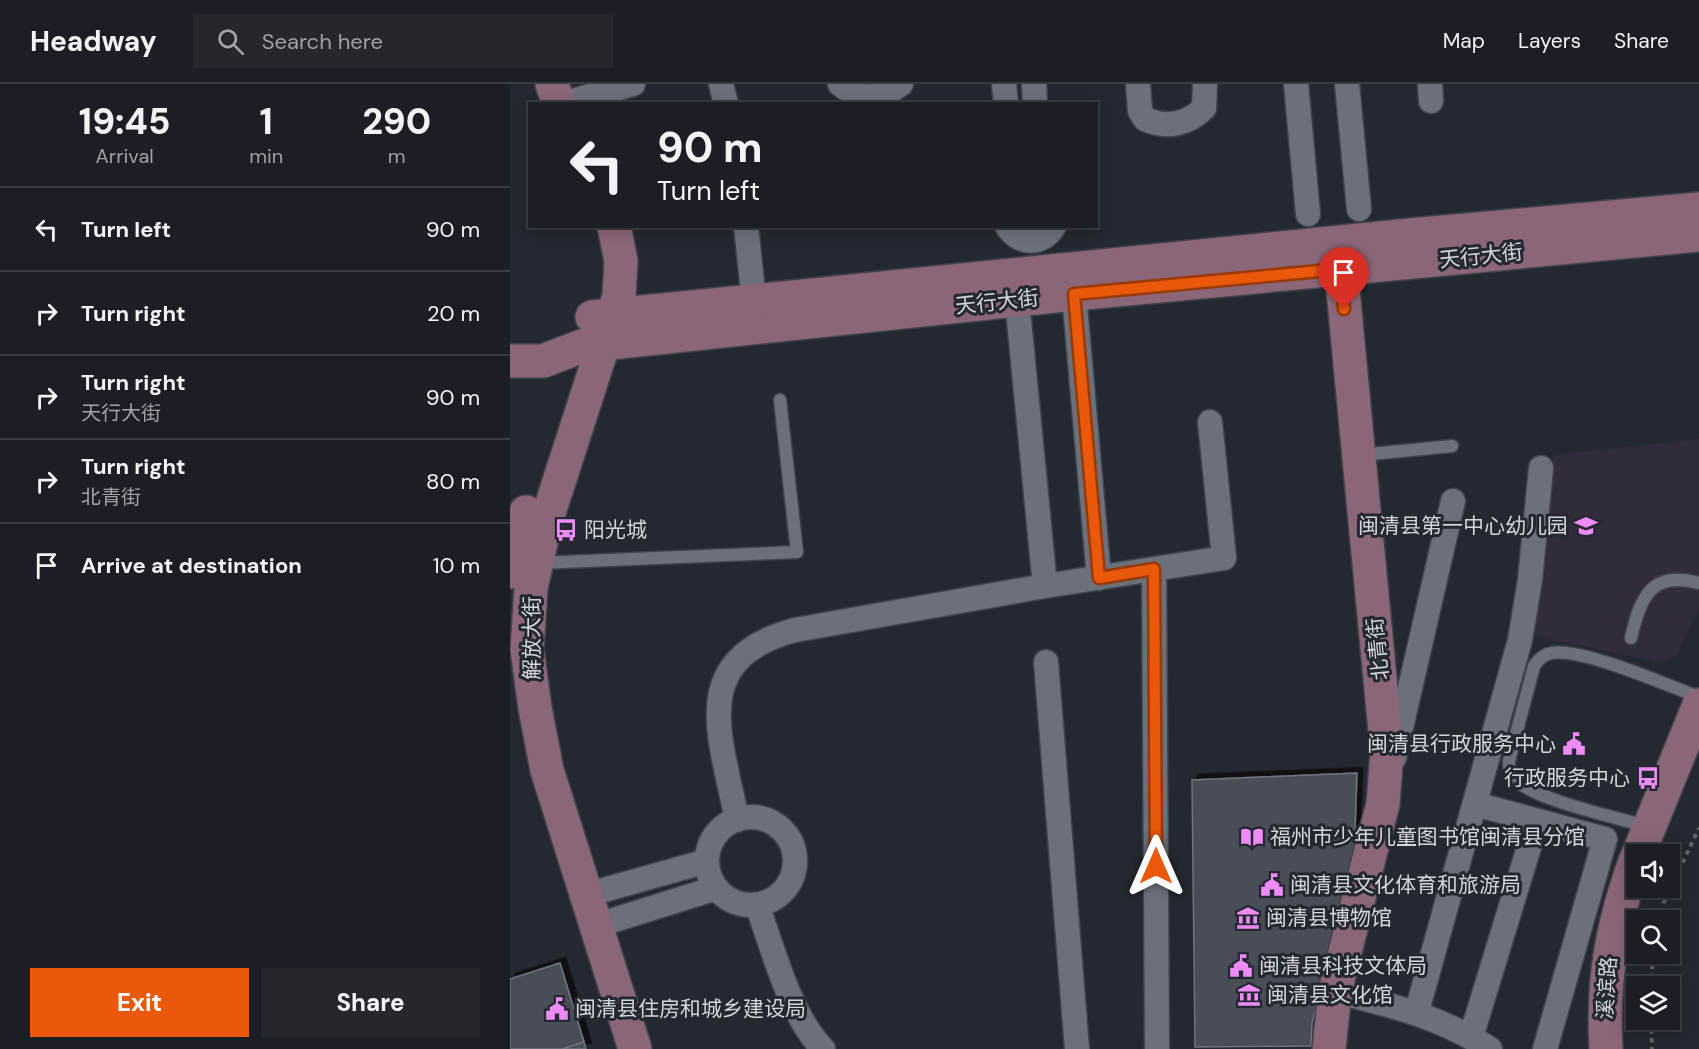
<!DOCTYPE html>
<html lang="en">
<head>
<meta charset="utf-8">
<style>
	body { margin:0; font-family:"DM Sans","Noto Sans SC",sans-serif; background:#24272c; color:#f1f3f6; height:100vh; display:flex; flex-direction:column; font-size:22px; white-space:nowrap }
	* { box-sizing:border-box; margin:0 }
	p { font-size:20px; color:#a0a2a6 }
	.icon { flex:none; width:33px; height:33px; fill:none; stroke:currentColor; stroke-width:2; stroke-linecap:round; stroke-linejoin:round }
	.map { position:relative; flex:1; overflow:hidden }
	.panel { display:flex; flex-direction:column; background:#1b1e24; width:510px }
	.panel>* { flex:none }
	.top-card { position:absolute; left:18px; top:18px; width:570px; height:126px; border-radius:0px; box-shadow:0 3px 15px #0003,0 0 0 2px #393c41; background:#1b1e24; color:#f1f3f6; overflow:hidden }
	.fabs { position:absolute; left:1116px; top:760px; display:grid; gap:12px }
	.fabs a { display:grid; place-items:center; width:54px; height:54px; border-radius:0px; background:#1b1e24; box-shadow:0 3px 15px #0003,0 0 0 2px #393c41; font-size:30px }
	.pin { position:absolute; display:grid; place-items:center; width:51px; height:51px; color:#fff; margin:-62px -26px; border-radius:50% 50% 50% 0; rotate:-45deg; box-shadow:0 0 6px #0007 }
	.pin .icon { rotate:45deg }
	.me { position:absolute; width:66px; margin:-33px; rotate:0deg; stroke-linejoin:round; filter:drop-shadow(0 0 4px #0008) }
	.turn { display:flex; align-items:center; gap:21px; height:126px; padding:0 30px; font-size:27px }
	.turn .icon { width:78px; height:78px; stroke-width:2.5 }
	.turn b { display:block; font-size:42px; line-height:51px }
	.eta { display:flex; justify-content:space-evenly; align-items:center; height:102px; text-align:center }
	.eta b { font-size:36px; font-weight:800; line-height:42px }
	.button { display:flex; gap:12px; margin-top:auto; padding:12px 30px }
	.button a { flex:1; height:69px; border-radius:0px; background:#ea580c; color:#fff; font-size:24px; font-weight:800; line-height:69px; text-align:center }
	.button a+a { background:#24272c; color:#f1f3f6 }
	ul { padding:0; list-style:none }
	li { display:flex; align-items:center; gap:18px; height:84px; padding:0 30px; border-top:2px solid #393c41 }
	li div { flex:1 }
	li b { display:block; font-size:22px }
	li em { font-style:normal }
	header { display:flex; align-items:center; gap:36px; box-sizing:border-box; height:84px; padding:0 30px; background:#1b1e24; border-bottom:2px solid #393c41 }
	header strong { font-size:28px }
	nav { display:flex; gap:33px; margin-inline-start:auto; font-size:21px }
	.search { width:420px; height:54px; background:#24272c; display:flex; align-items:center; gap:15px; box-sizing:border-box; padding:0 21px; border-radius:0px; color:#a0a2a6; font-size:22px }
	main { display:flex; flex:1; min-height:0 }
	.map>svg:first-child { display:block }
	.education { fill:#322b3b }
	.building { fill:#484d56; stroke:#6f747e; stroke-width:1.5; filter:url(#shadow) }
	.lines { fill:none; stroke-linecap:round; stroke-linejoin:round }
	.lane-casing { stroke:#40434b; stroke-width:15 }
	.street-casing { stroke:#40434b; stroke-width:27 }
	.secondary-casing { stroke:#40434b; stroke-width:36 }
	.path { stroke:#5f6269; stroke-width:4; stroke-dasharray:4.5 4.5; stroke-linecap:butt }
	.lane { stroke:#6b707a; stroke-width:12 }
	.street { stroke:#6b707a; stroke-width:24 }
	.secondary { stroke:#8b6678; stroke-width:33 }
	.route-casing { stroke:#983908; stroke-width:15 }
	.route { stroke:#ea580c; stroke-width:10 }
	.labels { text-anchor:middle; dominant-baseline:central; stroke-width:6; stroke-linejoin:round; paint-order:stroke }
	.street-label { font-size:21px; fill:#d3d5db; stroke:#242830 }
	.poi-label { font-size:21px; fill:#d3d5db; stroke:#242830; text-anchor:start }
</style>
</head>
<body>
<header>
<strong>Headway</strong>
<div class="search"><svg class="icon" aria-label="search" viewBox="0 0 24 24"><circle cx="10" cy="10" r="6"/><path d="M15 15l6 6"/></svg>Search here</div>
<nav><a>Map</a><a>Layers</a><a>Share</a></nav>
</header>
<main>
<section class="panel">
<div class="eta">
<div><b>19:45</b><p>Arrival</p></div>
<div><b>1</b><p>min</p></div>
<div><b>290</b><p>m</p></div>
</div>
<ul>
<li><svg class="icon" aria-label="left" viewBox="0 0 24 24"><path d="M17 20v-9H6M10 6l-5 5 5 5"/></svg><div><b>Turn left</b></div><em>90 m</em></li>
<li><svg class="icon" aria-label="right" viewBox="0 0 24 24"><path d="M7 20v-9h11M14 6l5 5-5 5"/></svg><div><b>Turn right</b></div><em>20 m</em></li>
<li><svg class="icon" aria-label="right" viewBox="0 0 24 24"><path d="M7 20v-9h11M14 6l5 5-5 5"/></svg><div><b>Turn right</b><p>天行大街</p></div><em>90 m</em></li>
<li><svg class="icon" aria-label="right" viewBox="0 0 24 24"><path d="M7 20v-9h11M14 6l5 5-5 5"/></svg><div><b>Turn right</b><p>北青街</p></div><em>80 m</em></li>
<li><svg class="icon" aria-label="arrive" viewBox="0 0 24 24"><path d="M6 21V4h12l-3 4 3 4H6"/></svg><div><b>Arrive at destination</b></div><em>10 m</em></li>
</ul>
<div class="button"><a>Exit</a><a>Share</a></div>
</section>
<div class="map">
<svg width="1189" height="965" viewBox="0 0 1189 965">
	<defs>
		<filter id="shadow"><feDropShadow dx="5.5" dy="-5.5" stdDeviation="0" flood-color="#0009"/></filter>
	</defs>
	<rect width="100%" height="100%" fill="#242830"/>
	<path class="education" d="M1189 355V525L1166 572 1151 579 1020 551 1042 371Z"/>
	<path class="building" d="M847 689 844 775 802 939 801 962 685 963 682 696Z
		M50 879 74 958 52 965H0V895Z
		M74 958 76 965H52Z"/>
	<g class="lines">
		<g class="lane-casing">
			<path id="lane" d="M851 371 942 362
				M28 479 287 468 270 316
				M1121 554C1130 514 1141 486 1189 499
				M1139 743C1109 734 1026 716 1007 697 1000 691 999 685 999 677L1024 582C1028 576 1033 570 1042 569 1070 563 1159 602 1189 613"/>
		</g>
		<g class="street-casing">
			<path id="street" d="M211 0 216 20
				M330 0C350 17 370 16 391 0
				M494 0 496 20
				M524 0 525 20
				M628 0 630 27 635 35C657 45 678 40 694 24L695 0
				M786 0 798 130
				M837 0 849 125
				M920 0 921 17
				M66 16 123 0
				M236 142 244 217
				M497 142C508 160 532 163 544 142
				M564 210 589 494
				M507 216 535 502
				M644 485 647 965
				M536 578 567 965
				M884 674 943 417
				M965 720 1095 755 1035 965
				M197 777a44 44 0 1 1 88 0a44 44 0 1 1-88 0Z
				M227 736C211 653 176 575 285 546L535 502 714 474 700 338
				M76 811 197 777
				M247 821C264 867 279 930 313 965
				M85 842 206 804
				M825 907C883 922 929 932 980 965
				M907 927 1010 556 1020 496 1031 384
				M961 953 1027 737"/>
		</g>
		<g class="secondary-casing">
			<path id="secondary" d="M42 0 49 20
				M104 142 111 177 109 212 35 441 21 504 17 565 25 624 37 686 125 965
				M82 233 900 151 1189 125
				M0 277H33L72 262 564 210 1189 151
				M0 488 16 428
				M1128 771 1189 621
				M819 965 825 907 873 720 877 668 829 164
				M1096 965C1092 895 1102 841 1126 775"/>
		</g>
		<path class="path" d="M1150 837 1154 818 1189 744
			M1141 903 1143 870
			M1141 936 1142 965"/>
		<use href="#lane" class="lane"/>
		<use href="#street" class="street"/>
		<use href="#secondary" class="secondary"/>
	</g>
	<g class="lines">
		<g class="route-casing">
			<path id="route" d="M646 782 644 485 589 494 564 210 831 185 834 225"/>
		</g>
		<use href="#route" class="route"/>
	</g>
	<defs>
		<g id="school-bare" transform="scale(1.8)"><path d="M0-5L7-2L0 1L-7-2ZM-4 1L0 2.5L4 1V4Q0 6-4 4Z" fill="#ee8bf7" stroke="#242830" stroke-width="2.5" paint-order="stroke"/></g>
		<g id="bus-bare" transform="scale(1.8)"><path d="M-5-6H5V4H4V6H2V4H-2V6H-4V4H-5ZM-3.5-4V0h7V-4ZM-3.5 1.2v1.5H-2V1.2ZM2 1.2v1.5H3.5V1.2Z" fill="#ee8bf7" stroke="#242830" stroke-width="2.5" paint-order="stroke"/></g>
		<g id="civic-bare" transform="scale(1.8)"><path d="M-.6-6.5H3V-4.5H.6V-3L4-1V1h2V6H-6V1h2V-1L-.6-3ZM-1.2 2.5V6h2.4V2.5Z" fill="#ee8bf7" stroke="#242830" stroke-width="2.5" paint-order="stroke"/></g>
		<g id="library-bare" transform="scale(1.8)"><path d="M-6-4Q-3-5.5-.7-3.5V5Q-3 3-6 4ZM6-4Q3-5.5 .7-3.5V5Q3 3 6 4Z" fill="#ee8bf7" stroke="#242830" stroke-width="2.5" paint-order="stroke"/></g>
		<g id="museum-bare" transform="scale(1.8)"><path d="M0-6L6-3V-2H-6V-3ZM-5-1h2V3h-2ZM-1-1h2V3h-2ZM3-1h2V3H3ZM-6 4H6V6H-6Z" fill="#ee8bf7" stroke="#242830" stroke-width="2.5" paint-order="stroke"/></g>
	</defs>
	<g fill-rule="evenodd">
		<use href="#school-bare" x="1076" y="442"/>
		<use href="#bus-bare" x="56" y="446"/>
		<use href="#civic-bare" x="1064" y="660"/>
		<use href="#bus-bare" x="1138" y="694"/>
		<use href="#library-bare" x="742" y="753"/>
		<use href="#civic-bare" x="762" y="801"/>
		<use href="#museum-bare" x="738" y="834"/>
		<use href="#civic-bare" x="731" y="882"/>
		<use href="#museum-bare" x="739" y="911"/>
		<use href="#civic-bare" x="47" y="925"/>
	</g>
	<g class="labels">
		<g class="street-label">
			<text transform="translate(971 172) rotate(-6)">天行大街</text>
			<text transform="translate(487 218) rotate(-6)">天行大街</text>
			<text transform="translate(22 554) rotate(-90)">解放大街</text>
			<text transform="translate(868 565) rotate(-96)">北青街</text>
			<text transform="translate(1097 904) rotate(-86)">溪滨路</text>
		</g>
		<g class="poi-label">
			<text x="1058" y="442" text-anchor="end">闽清县第一中心幼儿园</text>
			<text x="74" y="446">阳光城</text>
			<text x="1046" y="660" text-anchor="end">闽清县行政服务中心</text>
			<text x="1120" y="694" text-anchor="end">行政服务中心</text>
			<text x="760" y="753">福州市少年儿童图书馆闽清县分馆</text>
			<text x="780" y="801">闽清县文化体育和旅游局</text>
			<text x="756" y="834">闽清县博物馆</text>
			<text x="749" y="882">闽清县科技文体局</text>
			<text x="757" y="911">闽清县文化馆</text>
			<text x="65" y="925">闽清县住房和城乡建设局</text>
		</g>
	</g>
</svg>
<div class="fabs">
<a><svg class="icon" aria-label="sound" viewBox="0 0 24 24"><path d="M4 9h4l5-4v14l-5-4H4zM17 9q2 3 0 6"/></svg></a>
<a><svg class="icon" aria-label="search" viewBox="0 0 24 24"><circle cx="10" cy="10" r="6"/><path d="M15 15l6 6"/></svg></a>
<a><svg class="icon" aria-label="layers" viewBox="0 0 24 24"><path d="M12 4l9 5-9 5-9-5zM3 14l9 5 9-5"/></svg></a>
</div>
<div class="pin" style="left:834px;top:225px;background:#d93025"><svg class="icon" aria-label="arrive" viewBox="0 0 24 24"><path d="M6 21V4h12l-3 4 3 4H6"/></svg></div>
<svg class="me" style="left:646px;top:782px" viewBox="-20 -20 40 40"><path d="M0-17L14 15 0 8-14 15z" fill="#ea580c" stroke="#fff" stroke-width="4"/></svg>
<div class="top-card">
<div class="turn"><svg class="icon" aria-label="left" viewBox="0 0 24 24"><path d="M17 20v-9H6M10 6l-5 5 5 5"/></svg><div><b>90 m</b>Turn left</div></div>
</div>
</div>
</main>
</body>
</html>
